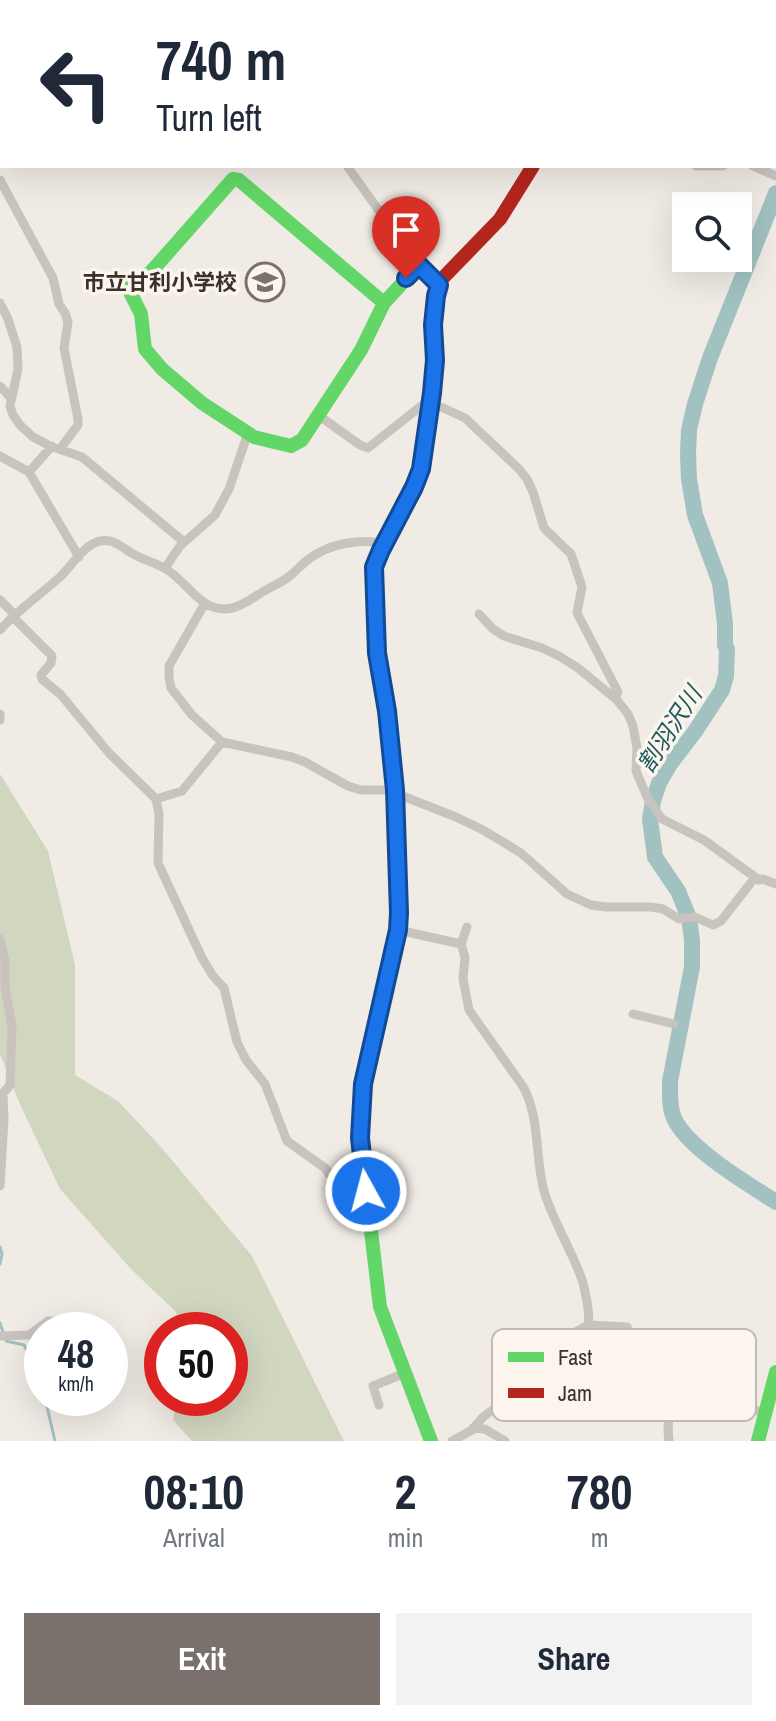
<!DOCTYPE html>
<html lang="en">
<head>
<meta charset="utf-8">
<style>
	body { margin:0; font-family:"Archivo Narrow","Noto Sans JP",sans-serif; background:#f2f2f3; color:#1f2937; height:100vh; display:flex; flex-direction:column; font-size:30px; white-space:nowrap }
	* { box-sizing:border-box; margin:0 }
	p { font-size:26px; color:#747a83 }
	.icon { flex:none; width:44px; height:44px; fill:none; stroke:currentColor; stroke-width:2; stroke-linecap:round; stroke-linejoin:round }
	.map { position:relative; height:1441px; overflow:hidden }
	.drawer { display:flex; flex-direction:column; background:#fff; flex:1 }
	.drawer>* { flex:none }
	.top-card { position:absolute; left:0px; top:0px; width:776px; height:168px; box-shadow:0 8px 32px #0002; background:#fff; color:#1f2937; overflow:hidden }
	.controls { position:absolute; left:672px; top:192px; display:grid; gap:16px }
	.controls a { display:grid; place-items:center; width:80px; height:80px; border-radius:0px; background:#fff; box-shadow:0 8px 32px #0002; font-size:40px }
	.speed { position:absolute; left:24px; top:1312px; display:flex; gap:16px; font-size:40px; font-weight:700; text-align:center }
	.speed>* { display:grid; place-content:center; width:104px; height:104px; border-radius:50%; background:#fff; box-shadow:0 8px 32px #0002; line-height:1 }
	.speed small { font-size:20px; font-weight:400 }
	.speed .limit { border:12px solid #d22; background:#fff; color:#111 }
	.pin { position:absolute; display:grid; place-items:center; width:68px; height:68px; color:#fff; margin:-82px -34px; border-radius:50% 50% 50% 0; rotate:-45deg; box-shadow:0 0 8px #0007 }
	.pin .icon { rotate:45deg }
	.me { position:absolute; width:88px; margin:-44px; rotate:353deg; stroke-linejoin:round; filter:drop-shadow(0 0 6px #0008) }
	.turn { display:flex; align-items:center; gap:28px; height:168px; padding:0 24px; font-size:36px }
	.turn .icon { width:104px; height:104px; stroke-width:2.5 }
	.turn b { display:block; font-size:56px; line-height:68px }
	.eta { display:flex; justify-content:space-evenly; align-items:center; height:136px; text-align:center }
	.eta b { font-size:48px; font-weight:800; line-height:56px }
	.action { display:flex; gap:16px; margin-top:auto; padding:16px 24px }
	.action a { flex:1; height:92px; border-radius:0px; background:#7a716c; color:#fff; font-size:32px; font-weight:800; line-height:92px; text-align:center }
	.action a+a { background:#f2f2f3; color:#1f2937 }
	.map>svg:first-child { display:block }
	.green { fill:#d1d6bf }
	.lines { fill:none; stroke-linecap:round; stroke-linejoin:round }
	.stream { stroke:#a1c2c1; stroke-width:3 }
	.river { stroke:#a1c2c1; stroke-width:16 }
	.street { stroke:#c9c3be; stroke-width:9 }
	.fast { stroke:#63d668; stroke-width:14 }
	.jam { stroke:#b3261e; stroke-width:14 }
	.route-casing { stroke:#114b97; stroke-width:20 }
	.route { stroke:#1a73e8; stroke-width:14 }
	.labels { text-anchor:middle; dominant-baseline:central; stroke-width:7; stroke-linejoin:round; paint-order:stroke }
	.poi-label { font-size:22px; font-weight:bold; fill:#3b302b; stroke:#fbf5ee; text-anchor:end }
	.water-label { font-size:24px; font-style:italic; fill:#1f5a5e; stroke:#fbf5ee }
	.key { fill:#fbf5ee; stroke:#c1bab4; stroke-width:2 }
	.key-label { font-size:22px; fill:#3b302b }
</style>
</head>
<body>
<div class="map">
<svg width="776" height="1441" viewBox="0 0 776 1441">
	<rect width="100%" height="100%" fill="#f0ebe5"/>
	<path class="green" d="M0 774 48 851 75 965V1075L118 1101 161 1147 252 1256 344 1441H192L173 1420 176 1398H230V1330H178L176 1312 131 1269 60 1189 19 1102 0 1054Z"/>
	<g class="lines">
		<path class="stream" d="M0 1247 2 1254 0 1264
			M0 1323 3 1332
			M6 1339V1341L24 1345 40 1375 42 1385
			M45 1398 55 1441"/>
		<path class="river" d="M776 193 710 358 695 404 689 430 688 454 689 479 695 515 720 583 725 624V645L727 649 726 676 722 690 696 730 670 764 659 783 653 801 650 819 655 857 678 891 683 903 689 918 692 940V967L670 1081C670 1093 669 1107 674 1118 687 1148 748 1184 776 1202"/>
		<path class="street" d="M150 0 151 2
			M24 2V0
			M164 2 172 0
			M521 2 522 0
			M743 2 744 0
			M0 10 2 12
			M0 39 2 35
			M0 89 2 88
			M347 166 415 261 439 285
			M696 166H723
			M753 166 776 176
			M0 180 53 278 59 304 65 313 68 322 64 348 78 419V425L60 449
			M0 303 8 319 17 347 18 369 10 406 13 415 20 425 33 437 50 446 82 457 184 542
			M0 386 11 398
			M318 415 360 445 368 448 425 403 441 407 465 418 519 469 527 479 533 492 544 528 571 554 582 587 577 613 618 692 616 695 617 700
			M0 456 29 472 79 557
			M29 472 52 446
			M165 568 180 546 215 515 229 489 248 433
			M0 600 14 614
			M205 603 169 666V677L171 688 192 715 222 742 292 757 305 762 348 786 361 790H395
			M479 614 493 629 504 636 542 648 559 656 578 668 617 700 628 714 633 726 637 748 636 771 648 799 662 819 704 840 759 880
			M12 616 52 656 51 663 41 675 42 679 61 695 109 753 156 799 159 814 158 863 202 958 213 976 224 988 237 1042 246 1060 265 1084 287 1141 325 1168 339 1189 368 1214
			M0 630C18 610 40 595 60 577 72 566 83 545 100 541 114 538 122 548 133 554 144 560 156 563 166 569 188 582 202 615 232 608 244 605 254 597 264 591 273 586 283 582 291 575 297 570 302 564 309 559 330 543 359 539 384 543
			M0 714V720
			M395 793 456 817 483 830 521 853 567 894 591 905 606 907H651L663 909 679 919 695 917 713 925 721 921 753 880 763 879 776 884
			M156 799 182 791 222 742
			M398 930 461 944 465 957 463 979 469 1010 524 1088C540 1120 535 1157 544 1191 553 1221 570 1247 581 1277 584 1284 585 1293 587 1301 588 1310 590 1317 588 1325
			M0 939 5 961V987L12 1026 10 1085 0 1097
			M461 944 467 927
			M633 1014 674 1024
			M0 1186 4 1119 3 1094
			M0 1336 29 1335 48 1321H56L70 1330
			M379 1405 373 1386 405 1373
			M473 1428 485 1429 505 1441
			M452 1441 472 1430 483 1417 506 1400 547 1364 576 1332 588 1325 627 1327 635 1351 638 1354 672 1364 682 1371 686 1372 693 1370 722 1384 744 1405 764 1414
			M669 1441C668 1432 667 1424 670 1415 675 1396 684 1394 682 1371"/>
		<path class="fast" d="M257 0 258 2
			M384 303 239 180 233 179 150 273 125 282 141 314 145 349 162 369 202 403 254 437 291 446 302 440 361 350 384 303 419 265
			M396 522 374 567 377 653 387 711 395 790 399 913 398 930 363 1084 360 1138 380 1307 431 1441
			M758 1441 776 1372"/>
		<path class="jam" d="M396 522 414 487 421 469 431 404 435 360 433 325 436 296 440 281 500 219 533 166"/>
	</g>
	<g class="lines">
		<g class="route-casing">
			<path id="route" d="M366 1191 360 1138 363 1084 398 930 399 913 395 790 387 711 377 653 374 567 381 550 414 487 421 469 432 393 435 360 433 325 436 296 439 285 419 265 406 278"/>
		</g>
		<use href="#route" class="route"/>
	</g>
	<defs>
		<g id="school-ring" transform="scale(2)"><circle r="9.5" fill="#fbf5ee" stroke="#7a716c" stroke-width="1.5"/><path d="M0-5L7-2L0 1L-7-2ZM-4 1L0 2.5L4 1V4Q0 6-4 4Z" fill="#7a716c"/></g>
	</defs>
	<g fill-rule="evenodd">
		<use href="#school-ring" x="265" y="282"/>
	</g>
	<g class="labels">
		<g class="poi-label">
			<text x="237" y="282">市立甘利小学校</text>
		</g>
		<g class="water-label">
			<text transform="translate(669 729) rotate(-57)">割羽沢川</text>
		</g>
	</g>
	<rect x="492" y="1329" width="264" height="92" rx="12" class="key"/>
	<rect x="508" y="1352" width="36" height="10" fill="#63d668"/>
	<rect x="508" y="1388" width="36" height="10" fill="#b3261e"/>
	<g class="key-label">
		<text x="558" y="1365">Fast</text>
		<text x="558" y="1401">Jam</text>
	</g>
</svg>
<div class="controls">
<a><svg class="icon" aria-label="search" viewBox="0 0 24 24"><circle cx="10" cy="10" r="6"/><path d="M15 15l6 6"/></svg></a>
</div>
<div class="speed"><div>48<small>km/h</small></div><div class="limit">50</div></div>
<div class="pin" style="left:406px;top:278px;background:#d93025"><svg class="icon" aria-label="arrive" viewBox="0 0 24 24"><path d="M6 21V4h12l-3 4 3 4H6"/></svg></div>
<svg class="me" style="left:366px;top:1191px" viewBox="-20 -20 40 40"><circle r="17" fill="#1a73e8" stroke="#fff" stroke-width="3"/><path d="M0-11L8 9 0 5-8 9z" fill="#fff"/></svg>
<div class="top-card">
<div class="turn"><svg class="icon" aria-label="left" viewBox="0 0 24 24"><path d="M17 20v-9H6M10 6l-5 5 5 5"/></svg><div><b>740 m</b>Turn left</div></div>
</div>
</div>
<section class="drawer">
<div class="eta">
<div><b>08:10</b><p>Arrival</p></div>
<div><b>2</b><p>min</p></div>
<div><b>780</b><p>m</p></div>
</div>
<div class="action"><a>Exit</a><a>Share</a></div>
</section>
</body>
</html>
